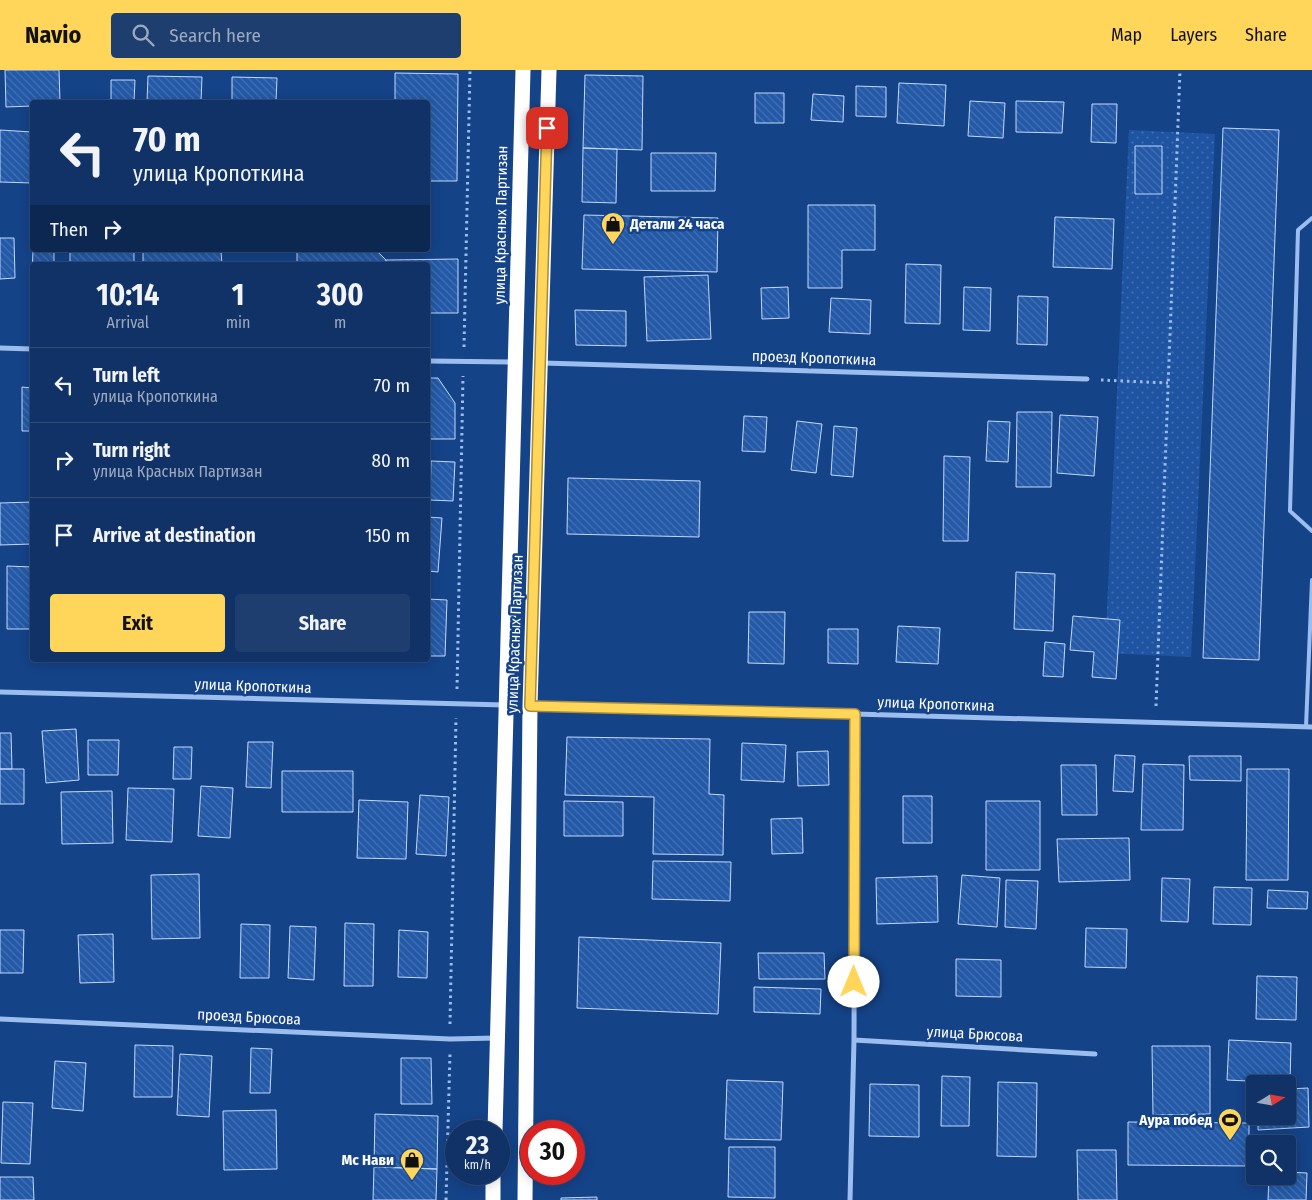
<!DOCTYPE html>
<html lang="en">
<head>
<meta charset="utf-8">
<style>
	body { margin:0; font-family:"Fira Sans Condensed",sans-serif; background:#1e3e6f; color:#f1f3f6; height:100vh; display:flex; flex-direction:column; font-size:19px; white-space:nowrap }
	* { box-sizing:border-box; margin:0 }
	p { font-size:16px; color:#9caabf }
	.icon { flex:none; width:28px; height:28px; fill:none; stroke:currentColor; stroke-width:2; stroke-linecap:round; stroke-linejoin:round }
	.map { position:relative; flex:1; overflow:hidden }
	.panel { position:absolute; left:30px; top:192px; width:400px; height:400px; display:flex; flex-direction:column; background:#103266; border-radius:5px; box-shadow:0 2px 12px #0003,0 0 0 1px #304d7a }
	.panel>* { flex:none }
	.top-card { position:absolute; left:30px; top:30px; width:400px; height:152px; border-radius:5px; box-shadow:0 2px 12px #0003,0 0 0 1px #304d7a; background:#103266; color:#f1f3f6; overflow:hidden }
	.needle { width:32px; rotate:79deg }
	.controls { position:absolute; left:1246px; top:1005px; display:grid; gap:10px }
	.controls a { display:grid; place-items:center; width:50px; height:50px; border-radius:5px; background:#103266; box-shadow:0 2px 12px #0003,0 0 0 1px #304d7a; font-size:25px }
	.speed { position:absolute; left:445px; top:1050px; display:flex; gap:10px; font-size:25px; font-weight:700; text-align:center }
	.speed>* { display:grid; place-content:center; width:65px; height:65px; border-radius:50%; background:#103266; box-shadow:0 2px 12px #0003,0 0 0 1px #304d7a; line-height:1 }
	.speed small { font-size:12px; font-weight:400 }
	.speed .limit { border:8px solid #d22; background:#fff; color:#111 }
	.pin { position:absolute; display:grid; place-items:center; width:42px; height:42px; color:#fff; margin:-21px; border-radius:10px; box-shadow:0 2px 8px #0006 }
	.me { position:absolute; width:55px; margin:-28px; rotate:0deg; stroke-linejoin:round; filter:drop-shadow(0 0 4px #0008) }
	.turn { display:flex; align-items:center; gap:18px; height:105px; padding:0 20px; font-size:22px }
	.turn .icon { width:65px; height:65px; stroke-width:2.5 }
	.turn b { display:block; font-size:35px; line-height:42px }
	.then { display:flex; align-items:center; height:48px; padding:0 20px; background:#0003; gap:10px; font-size:19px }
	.eta { display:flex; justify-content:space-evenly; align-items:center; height:85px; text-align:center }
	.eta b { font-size:30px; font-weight:700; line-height:35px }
	.primary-button { display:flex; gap:10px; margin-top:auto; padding:10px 20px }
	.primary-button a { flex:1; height:58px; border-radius:5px; background:#ffd65a; color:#111; font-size:20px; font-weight:700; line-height:58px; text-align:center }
	.primary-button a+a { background:#1e3e6f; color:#f1f3f6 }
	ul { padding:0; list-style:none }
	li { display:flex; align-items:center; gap:15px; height:75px; padding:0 20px; border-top:1px solid #304d7a }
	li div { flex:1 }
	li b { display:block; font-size:19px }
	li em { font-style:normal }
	header { display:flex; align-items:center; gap:30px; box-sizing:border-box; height:70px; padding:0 25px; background:#ffd65a; color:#111 }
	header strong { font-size:24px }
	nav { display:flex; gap:28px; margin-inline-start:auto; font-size:18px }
	.search { width:350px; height:45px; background:#1e3e6f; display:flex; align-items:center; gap:12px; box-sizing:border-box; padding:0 18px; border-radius:5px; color:#9caabf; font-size:19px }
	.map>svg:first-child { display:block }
	.park { fill:url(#park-dots) }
	.building { fill:url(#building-back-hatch); stroke:#c2d9fb }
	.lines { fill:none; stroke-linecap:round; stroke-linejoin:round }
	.path { stroke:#9cbeef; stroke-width:3; stroke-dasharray:2.5 4; stroke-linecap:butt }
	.lane { stroke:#9cbeef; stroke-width:4 }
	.street { stroke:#9cbeef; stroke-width:5 }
	.highway { stroke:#fff; stroke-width:15 }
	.route-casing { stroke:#a68b3a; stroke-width:12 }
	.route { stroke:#ffd65a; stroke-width:9 }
	.labels { text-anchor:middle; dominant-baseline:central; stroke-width:5; stroke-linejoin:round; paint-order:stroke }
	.poi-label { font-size:15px; font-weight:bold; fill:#fff; stroke:#154388; text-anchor:end }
	.street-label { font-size:15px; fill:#fff; stroke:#154388 }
</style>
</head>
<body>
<header>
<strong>Navio</strong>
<div class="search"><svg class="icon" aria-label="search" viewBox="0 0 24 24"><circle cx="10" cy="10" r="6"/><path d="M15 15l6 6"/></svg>Search here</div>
<nav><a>Map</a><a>Layers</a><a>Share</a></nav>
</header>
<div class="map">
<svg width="1312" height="1130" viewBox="0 0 1312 1130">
	<defs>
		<pattern id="park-dots" width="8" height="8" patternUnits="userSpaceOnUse" patternTransform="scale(1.25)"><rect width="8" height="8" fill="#1e54a2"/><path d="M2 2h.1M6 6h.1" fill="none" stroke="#406eb0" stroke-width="1.8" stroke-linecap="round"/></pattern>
		<pattern id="building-back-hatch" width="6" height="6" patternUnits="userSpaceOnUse" patternTransform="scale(1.25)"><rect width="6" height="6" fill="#2359a7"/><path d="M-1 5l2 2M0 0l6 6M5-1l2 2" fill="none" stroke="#4472b4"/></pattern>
	</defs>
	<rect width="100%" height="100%" fill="#154388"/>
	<path class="park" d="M1129 60 1215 64 1191 587 1105 583Z"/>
	<path class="building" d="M5 0H59L60 32H32V36L6 37Z
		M395 3 458 4 457 111H428V32H395Z
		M585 5 643 6 642 80 583 78Z
		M148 6 202 7 201 32H147Z
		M232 7 277 8 276 32H232Z
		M111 10H135L134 32H111Z
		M899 13 946 15 944 56 897 53Z
		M856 16 886 17V47L856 46Z
		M755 23H784V53H755Z
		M813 24 844 26 843 52 811 50Z
		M970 31 1005 33 1003 68 968 66Z
		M1016 31 1064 32 1062 63 1016 62Z
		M1092 34H1117L1116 73 1091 72Z
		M1223 58 1279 60 1259 590 1203 588Z
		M0 60 32 62V113L0 112Z
		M1135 76H1162V124H1135Z
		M583 78 617 79 616 133 582 132Z
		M651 83H716L715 121H651Z
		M808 135H875V180H842V218H808Z
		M584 145 718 148 717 202 582 199Z
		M1055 147 1114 149 1112 199 1053 197Z
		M0 168H14L15 208 0 209Z
		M33 180H54V195H32V232H31Z
		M70 180H134V195H70Z
		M143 180H221L222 195H143Z
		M297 180H376L386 190V195H297Z
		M458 189V243H428V195H386V190Z
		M906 194 941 195 940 254 905 253Z
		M708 205 711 269 647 271 644 207Z
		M788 217 789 248 762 249 761 218Z
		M964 217 991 218 990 261 963 260Z
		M1018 226 1048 227 1047 275 1017 274Z
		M831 228 871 230 870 264 829 262Z
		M575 240 626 241V276L576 275Z
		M428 308H438L455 333V369H428Z
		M22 317 32 318V361H22Z
		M1017 342H1052L1051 417H1016Z
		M1060 345 1098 347 1094 406 1057 403Z
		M744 346 767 347 765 382 742 381Z
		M797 351 822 354 816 403 791 400Z
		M988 351 1010 352 1008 392 986 391Z
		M834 356 857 358 853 407 831 405Z
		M944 386 970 387 968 471H943Z
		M431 391 455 392 453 431 430 430Z
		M568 408 700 411 699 467 567 464Z
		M32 432V474L0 475V433Z
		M428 447 442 448 438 502 428 501Z
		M7 496 32 497V559H7Z
		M1016 502 1055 504 1053 561 1014 559Z
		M428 529 447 530 445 586H428Z
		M749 542H785L784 594 748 593Z
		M1073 546 1120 550 1116 609 1092 607 1094 582 1070 580Z
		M898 556 940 558 938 594 896 592Z
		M828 559H858V594L828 593Z
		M1045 572 1065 574 1063 607 1043 606Z
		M76 659 79 710 46 713 42 661Z
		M0 663H11L12 699H0Z
		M567 667 710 669 709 724 724 725 723 785 653 784 654 727 565 725Z
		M88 670H119L118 705H88Z
		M248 672H273L271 718 246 717Z
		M742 673 786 675 784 712 741 710Z
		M174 677H192L191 709H173Z
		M828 681 829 715 798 716 797 682Z
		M1115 685 1135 686 1133 722 1113 721Z
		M1189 686H1241V711L1190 710Z
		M1143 694 1184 695 1183 760H1141Z
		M1061 695H1096L1097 745H1062Z
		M0 699H24V734H0Z
		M1247 699H1289L1288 810H1246Z
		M282 701H353V742H282Z
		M201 716 233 718 230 768 198 766Z
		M128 718 174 719 172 772 126 770Z
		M112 721 113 773 62 774 61 722Z
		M420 725 449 727 446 786 416 784Z
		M903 726H932V773H903Z
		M359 730 408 732 406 789 357 788Z
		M564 731 623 732V766H564Z
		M986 731H1040V800H986Z
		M802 748 803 783 772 784 771 749Z
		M1129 768 1130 810 1059 812 1057 769Z
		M653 791 731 792 730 831 652 829Z
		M199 804 200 868 152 869 151 805Z
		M962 805 1000 808 997 857 958 854Z
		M937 806 938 852 877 854 876 808Z
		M1162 808 1190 809 1188 852 1161 851Z
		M1006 810 1038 811 1036 859 1005 857Z
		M1214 817 1252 818 1251 855 1213 854Z
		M1268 820 1308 822 1307 839 1267 838Z
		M345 853 374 854 373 916H344Z
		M241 854 270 855 269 908H240Z
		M290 856 316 857 314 910 288 908Z
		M1086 858 1127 859 1126 898 1085 897Z
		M0 860H24L23 903H0Z
		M399 860 428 862 427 908 398 907Z
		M113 864 114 912 80 913 78 865Z
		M579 867 721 873 718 944 577 938Z
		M758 883H824L825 909H759Z
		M956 889 1001 890V927L956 926Z
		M1257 906 1297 907 1296 950 1256 949Z
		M754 917 821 919 820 944 754 942Z
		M1229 970 1291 973 1290 1013 1227 1010Z
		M135 975 173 976 172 1027H134Z
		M1152 976H1210V1044L1153 1045Z
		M251 978 272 979 270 1023H250Z
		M180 984 212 986 209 1047 177 1045Z
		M401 988H431L432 1034H401Z
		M55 991 86 993 83 1041 52 1038Z
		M942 1006 970 1007 969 1056H941Z
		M727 1010 783 1012 781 1070 725 1069Z
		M998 1012 1037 1013 1036 1087 997 1086Z
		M870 1014 919 1015V1067L869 1066Z
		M1308 1018 1309 1057 1258 1060V1046H1288V1019Z
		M3 1032 33 1033 30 1094 1 1093Z
		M276 1040 277 1099 224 1100 223 1041Z
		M375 1044 438 1046 437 1099 374 1097Z
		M1128 1052 1249 1053V1096L1128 1095Z
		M729 1077H775V1128L728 1127Z
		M1077 1080H1116L1117 1130H1078Z
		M374 1097 437 1099 436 1130H373Z
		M1288 1102 1307 1103 1306 1130H1268L1269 1106H1288Z
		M0 1107H33L34 1130H0Z
		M597 1127V1130H561V1128Z"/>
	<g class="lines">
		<path class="path" d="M464 277 470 0
			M1101 310 1168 313
			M457 619 463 306
			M1156 636 1180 0
			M450 954 456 648
			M446 1130 450 983"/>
		<path class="lane" d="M1312 148 1298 160 1290 441 1312 461
			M1306 657 1312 510"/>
		<path class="street" d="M0 278 32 279
			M428 291 514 292
			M543 293 1087 309
			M0 622 505 635
			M533 636 855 644 1312 657
			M0 949 450 969 497 968
			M854 970 1095 984
			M850 1130 854 970 855 644"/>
		<path class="highway" d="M495 1061 523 0
			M493 1130V1104
			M525 1130 530 636 549 0"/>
	</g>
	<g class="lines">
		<g class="route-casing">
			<path id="route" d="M547 58 530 636 855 644 854 912"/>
		</g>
		<use href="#route" class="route"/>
	</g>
	<defs>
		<g id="shop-pin" transform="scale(1.25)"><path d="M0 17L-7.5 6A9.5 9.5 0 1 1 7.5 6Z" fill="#ffd65a" stroke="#154388"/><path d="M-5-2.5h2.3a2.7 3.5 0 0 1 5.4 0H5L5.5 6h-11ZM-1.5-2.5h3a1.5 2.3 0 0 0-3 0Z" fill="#111"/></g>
		<g id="stadium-pin" transform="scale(1.25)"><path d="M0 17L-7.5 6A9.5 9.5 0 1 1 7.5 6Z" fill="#ffd65a" stroke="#154388"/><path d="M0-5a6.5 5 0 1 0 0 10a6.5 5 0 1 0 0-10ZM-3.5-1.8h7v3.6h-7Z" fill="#111"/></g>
	</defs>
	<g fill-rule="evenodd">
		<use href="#shop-pin" x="613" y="154"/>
		<use href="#stadium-pin" x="1230" y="1050"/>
		<use href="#shop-pin" x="412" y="1090"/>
	</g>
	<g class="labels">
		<g class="poi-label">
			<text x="630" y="154" text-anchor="start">Детали 24 часа</text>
			<text x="1212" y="1050">Аура побед</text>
			<text x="394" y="1090">Мс Нави</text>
		</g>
		<g class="street-label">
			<text transform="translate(501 155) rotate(-89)">улица Красных Партизан</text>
			<text transform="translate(814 288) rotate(2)">проезд Кропоткина</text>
			<text transform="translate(515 564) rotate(-88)">улица Красных Партизан</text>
			<text transform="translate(253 616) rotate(2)">улица Кропоткина</text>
			<text transform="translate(936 634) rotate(2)">улица Кропоткина</text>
			<text transform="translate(249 947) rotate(3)">проезд Брюсова</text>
			<text transform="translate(975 964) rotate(3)">улица Брюсова</text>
		</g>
	</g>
</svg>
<div class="controls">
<a><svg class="needle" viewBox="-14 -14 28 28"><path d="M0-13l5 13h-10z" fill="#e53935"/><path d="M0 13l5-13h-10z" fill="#9caabf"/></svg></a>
<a><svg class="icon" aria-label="search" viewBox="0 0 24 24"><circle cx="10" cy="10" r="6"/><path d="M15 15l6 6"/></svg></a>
</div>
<div class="speed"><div>23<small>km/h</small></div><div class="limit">30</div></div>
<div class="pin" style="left:547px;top:58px;background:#d93025"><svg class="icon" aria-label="arrive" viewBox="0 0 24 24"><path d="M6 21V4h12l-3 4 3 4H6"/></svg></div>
<svg class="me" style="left:854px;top:912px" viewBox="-20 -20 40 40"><circle r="19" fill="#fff"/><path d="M0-13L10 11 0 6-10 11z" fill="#ffd65a"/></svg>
<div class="top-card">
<div class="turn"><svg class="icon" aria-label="left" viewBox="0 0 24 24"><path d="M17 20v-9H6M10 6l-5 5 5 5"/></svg><div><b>70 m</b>улица Кропоткина</div></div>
<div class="then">Then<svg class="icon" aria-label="right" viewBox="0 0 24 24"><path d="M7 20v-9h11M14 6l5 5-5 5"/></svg></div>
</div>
<section class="panel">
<div class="eta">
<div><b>10:14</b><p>Arrival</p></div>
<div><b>1</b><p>min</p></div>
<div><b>300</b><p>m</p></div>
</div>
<ul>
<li><svg class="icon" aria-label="left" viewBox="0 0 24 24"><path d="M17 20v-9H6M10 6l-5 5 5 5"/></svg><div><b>Turn left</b><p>улица Кропоткина</p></div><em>70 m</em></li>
<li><svg class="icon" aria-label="right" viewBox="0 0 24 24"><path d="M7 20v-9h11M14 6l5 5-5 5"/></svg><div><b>Turn right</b><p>улица Красных Партизан</p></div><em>80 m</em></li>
<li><svg class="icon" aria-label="arrive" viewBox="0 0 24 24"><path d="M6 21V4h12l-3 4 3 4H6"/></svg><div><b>Arrive at destination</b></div><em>150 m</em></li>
</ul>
<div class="primary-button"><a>Exit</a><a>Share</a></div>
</section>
</div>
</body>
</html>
